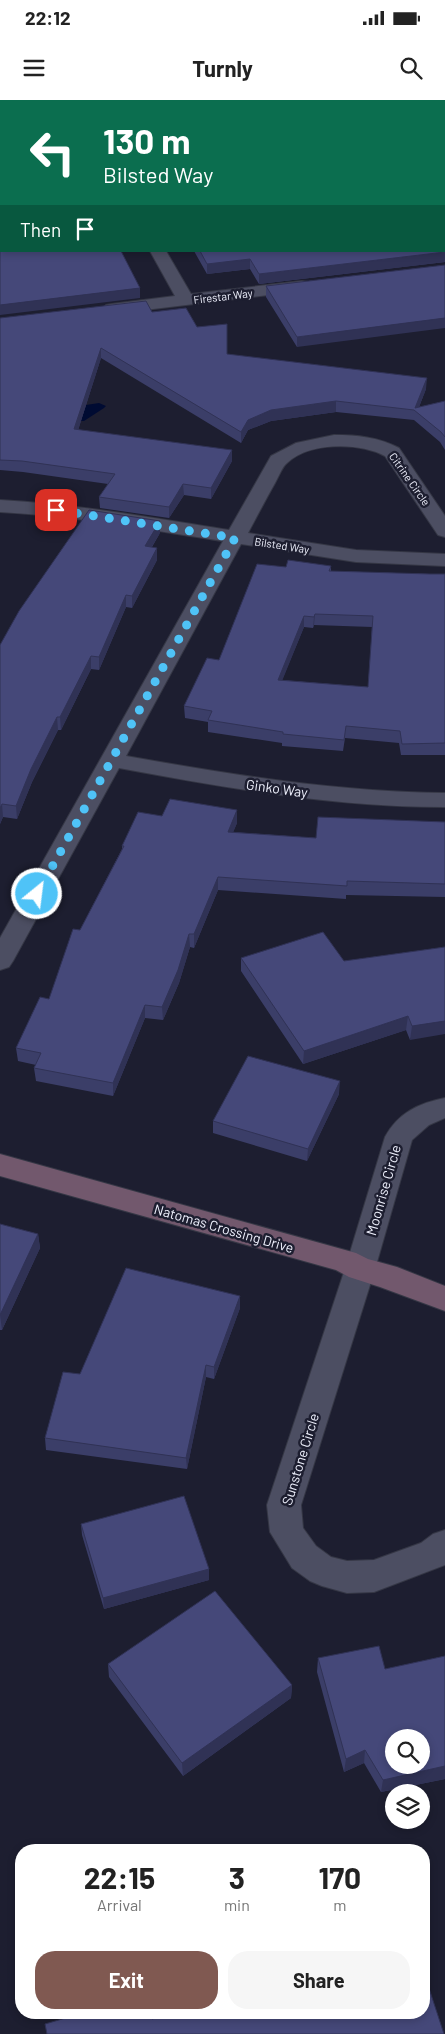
<!DOCTYPE html>
<html lang="en">
<head>
<meta charset="utf-8">
<style>
	body { margin:0; font-family:Barlow,sans-serif; background:#f6f6f6; color:#222; height:100vh; display:flex; flex-direction:column; font-size:19px; white-space:nowrap }
	* { box-sizing:border-box; margin:0 }
	p { font-size:16px; color:#767676 }
	.icon { flex:none; width:28px; height:28px; fill:none; stroke:currentColor; stroke-width:2; stroke-linecap:round; stroke-linejoin:round }
	.map { position:relative; flex:1; overflow:hidden }
	.sheet { position:absolute; left:15px; top:1744px; width:415px; height:175px; display:flex; flex-direction:column; background:#fff; border-radius:20px; box-shadow:0 2px 8px #0003 }
	.sheet>* { flex:none }
	.hud { position:absolute; left:0px; top:0px; width:445px; height:152px; box-shadow:0 2px 8px #0003; background:#0b6e4f; color:#fff; overflow:hidden }
	.buttons { position:absolute; left:385px; top:1629px; display:grid; gap:10px }
	.buttons a { display:grid; place-items:center; width:45px; height:45px; border-radius:50%; background:#fff; box-shadow:0 2px 8px #0003; font-size:25px }
	.pin { position:absolute; display:grid; place-items:center; width:42px; height:42px; color:#fff; margin:-21px; border-radius:10px; box-shadow:0 2px 8px #0006 }
	.me { position:absolute; width:55px; margin:-28px; rotate:29deg; stroke-linejoin:round; filter:drop-shadow(0 0 4px #0008) }
	.turn { display:flex; align-items:center; gap:18px; height:105px; padding:0 20px; font-size:22px }
	.turn .icon { width:65px; height:65px; stroke-width:2.5 }
	.turn b { display:block; font-size:35px; line-height:42px }
	.then { display:flex; align-items:center; height:48px; padding:0 20px; background:#0003; gap:10px; font-size:19px }
	.eta { display:flex; justify-content:space-evenly; align-items:center; height:85px; text-align:center }
	.eta b { font-size:30px; font-weight:700; line-height:35px }
	.action { display:flex; gap:10px; margin-top:auto; padding:10px 20px }
	.action a { flex:1; height:58px; border-radius:20px; background:#805951; color:#fff; font-size:20px; font-weight:700; line-height:58px; text-align:center }
	.action a+a { background:#f6f6f6; color:#222 }
	.status { display:flex; justify-content:space-between; align-items:center; height:35px; padding:0 25px; background:#fff; direction:ltr }
	.status svg { height:14px; fill:currentColor }
	header { display:flex; justify-content:space-between; align-items:center; height:65px; padding:0 20px; background:#fff; font-size:22px; font-weight:700 }
	.map>svg:first-child { display:block }
	.water { fill:#000b32 }
	.lines { fill:none; stroke-linecap:round; stroke-linejoin:round }
	.street-casing { stroke:#353745; stroke-width:2 }
	.secondary-casing { stroke:#353745; stroke-width:2 }
	.street { fill:#4c4e62; fill-rule:evenodd }
	.secondary { fill:#72586d; fill-rule:evenodd }
	.wall { fill:#3b3e68; fill-rule:evenodd }
	.shaded-wall { fill:#303255 }
	.building { fill:#454879; stroke:#303255; fill-rule:evenodd }
	.route { stroke:#4fc3f7; stroke-width:9; stroke-dasharray:0 16.2 }
	.labels { text-anchor:middle; dominant-baseline:central; stroke-width:5; stroke-linejoin:round; paint-order:stroke }
	.far-street-label { font-size:11px; fill:#eff1fd; stroke:#1d1e30 }
	.street-label { font-size:14px; fill:#eff1fd; stroke:#1d1e30 }
</style>
</head>
<body>
<div class="status"><b>22:12</b><svg viewBox="0 0 49 12"><path d="M0 12V9h3v3zM5 12V6h3v6zM10 12V3h3v9zM15 12V0h3v12zM26 1h20v11H26zM47 4h2v5h-2z"/></svg></div>
<header><svg class="icon" aria-label="menu" viewBox="0 0 24 24"><path d="M4 6h16M4 12h16M4 18h16"/></svg>Turnly<svg class="icon" aria-label="search" viewBox="0 0 24 24"><circle cx="10" cy="10" r="6"/><path d="M15 15l6 6"/></svg></header>
<div class="map">
<svg width="445" height="1934" viewBox="0 0 445 1934">
	<rect width="100%" height="100%" fill="#1d1e30"/>
	<path class="water" d="M99 303 106 306 104 308 84 321H78L86 305Z"/>
	<g class="lines">
		<g class="street-casing">
			<path id="street" d="M150 151H166L191 194 302 181 308 182 310 186 308 190 302 191 112 214 106 213 103 209 106 205 112 204 175 196Z
				M334 335C357 335 378 337 399 348L445 416V437L438 435 385 356C359 342 309 342 287 363 282 367 279 376 275 383 266 399 257 416 248 433L356 450 445 454V466L356 462 241 444 126 656C232 675 337 692 445 693V707C334 707 227 688 119 668L13 861 9 867 0 870V838L223 441C149 430 75 416 0 412V400C77 404 153 418 229 430L271 356 296 343Z
				M445 998V1018L429 1025 412 1040 375 1169 301 1405 303 1428 316 1446 331 1457 347 1461 374 1460 421 1443 433 1434 445 1430V1465L374 1492 347 1493 322 1486 310 1481 292 1468 270 1432 267 1405 345 1169 385 1037C398 1013 419 1003 445 998Z"/>
		</g>
		<g class="secondary-casing">
			<path id="secondary" d="M0 1054 356 1153 368 1159 397 1167 445 1186V1211L380 1187 349 1177 336 1170 0 1076Z"/>
		</g>
		<use href="#street" class="street"/>
		<use href="#secondary" class="secondary"/>
	</g>
	<path class="wall" d="M445 41V162L259 184 250 169 207 174 194 151H444Z
		M445 165 297 247 266 197V186Z
		M152 212 197 227 227 254 426 289 419 307 445 301V350L440 342 414 320 336 312 271 321 248 330 241 343 101 258 78 330 232 361 211 399 184 395 169 418 100 408 99 397 108 384 23 372 0 370V218Z
		M160 433 152 447 157 460 132 508 126 507 99 570 91 569 61 630H58L32 682 17 719 3 717 0 724V545Z
		M331 466V471L430 474H445V655H401L399 643 345 638 343 651 282 646V643L208 632V622L185 618 184 606 219 560 286 467ZM314 525 372 527 368 587 282 580 304 527 313 528Z
		M162 716 237 723 233 732 316 738 445 722V797L346 795V799L218 790 194 848 190 847 179 883 163 920 145 918 113 996 36 981 34 968 36 965 18 961 16 948 49 899 80 830 122 749V746Z
		M445 847 410 940 406 930 303 964 241 871V858L344 861Z
		M339 994 307 1061 213 1033V1021Z
		M0 1124 38 1134 40 1148 2 1230H0Z
		M240 1208 214 1279 206 1277 187 1369 46 1350 45 1338 80 1274Z
		M81 1424 209 1469V1480L104 1509 82 1435Z
		M445 1556V1679L381 1692 364 1663 344 1672 317 1572 318 1558 385 1569Z
		M108 1564 292 1585 291 1598 183 1676 109 1577Z"/>
	<path class="shaded-wall" d="M445 25V34L444 35V26Z
		M444 41H445V50L444 51Z
		M445 152V162L259 184V174Z
		M250 159V169L207 174V164Z
		M140 188V198L0 215V205Z
		M445 218V228L297 247V237Z
		M101 248V258L75 340 74 329Z
		M427 278 426 289 417 312 415 308Z
		M336 301V312L271 321 248 330 241 343V332L248 320 271 310Z
		M232 350V361L211 399V388Z
		M183 384 184 395 169 418V407Z
		M160 421V433L145 458V446Z
		M157 448V460L132 508V496Z
		M126 495V507L99 570V557Z
		M315 514 314 525 313 528 314 517Z
		M304 516V527L278 591V580Z
		M91 556V569L61 630 60 617Z
		M57 617 58 630 32 682 17 719 16 706 31 669Z
		M2 704 3 717 0 724V708Z
		M237 710V723L228 745V732Z
		M218 777V790L194 848V834Z
		M189 834 190 847 179 883 163 920 162 907Z
		M145 905V918L113 996V983Z
		M408 916 406 930 303 964 304 951Z
		M445 921V934L410 940 412 926Z
		M340 981 339 994 307 1061 308 1049Z
		M38 1134 40 1148 2 1230 0 1215Z
		M240 1196V1208L214 1279V1267Z
		M206 1265V1277L187 1369 186 1358Z
		M209 1469V1480L104 1509 103 1498Z
		M292 1585 291 1598 183 1676 182 1663Z
		M365 1650 364 1663 344 1672 346 1659Z
		M445 1666V1679L381 1692 383 1680Z"/>
	<path class="building" d="M0 0H39L40 1H1V18L0 13Z
		M105 0H445V25L444 26V1H105Z
		M0 23H1V151H121L140 188 0 205Z
		M444 49 445 50V152L259 174 250 159 207 164 200 151H444Z
		M445 165V218L297 237 266 186Z
		M146 201 152 212 186 208 197 227 227 224V254L427 278 415 308 445 301V337L441 332 414 310 336 301 271 310 248 320 241 332 101 248 74 329 232 350 211 388 183 384 169 407 99 397 115 374 22 361 0 360V218Z
		M89 410 160 421 145 446 157 448 132 496 126 495 99 557 91 556 60 617H57L31 669 16 706 2 704 0 708V545L19 511Z
		M288 460 331 466 329 471 430 474H445V643L402 644 400 631 346 626 344 640 283 634V632L208 620 212 611 184 606 207 558 219 560 257 464 286 467ZM315 514 373 516 368 587 278 580 304 516 314 517Z
		M170 699 237 710 228 732 316 738 318 717 445 722V784L347 781V786L218 777 194 834H189L178 870 162 907 145 905 113 983 34 968 41 953 16 948 40 897 49 899 73 829 80 830 124 746H122L138 712 162 716Z
		M323 832 344 861 445 847V921L412 926 408 916 304 951 241 858Z
		M248 956 340 981 308 1049 213 1021Z
		M0 1124 38 1134 0 1215Z
		M126 1168 240 1196 214 1267 206 1265 186 1358 45 1338 63 1272 80 1274Z
		M184 1396 209 1469 103 1498 81 1424Z
		M215 1491 292 1585 182 1663 108 1564Z
		M379 1546 385 1569 445 1556V1666L383 1680 365 1650 346 1659 318 1558ZM394 1638H421V1665H394Z
		M424 1873 444 1934H47L45 1924 86 1912H151L152 1919 177 1912H424Z"/>
	<g class="lines">
		<path class="route" d="M37 794 235 438 56 410"/>
	</g>
	<g class="labels">
		<g class="far-street-label">
			<text transform="translate(223 196) rotate(-7)">Firestar Way</text>
			<text transform="translate(410 379) rotate(55)">Citrine Circle</text>
			<text transform="translate(282 445) rotate(9)">Bilsted Way</text>
		</g>
		<g class="street-label">
			<text transform="translate(277 688) rotate(8)">Ginko Way</text>
			<text transform="translate(383 1090) rotate(-74)">Moonrise Circle</text>
			<text transform="translate(224 1128) rotate(16)">Natomas Crossing Drive</text>
			<text transform="translate(300 1359) rotate(-73)">Sunstone Circle</text>
		</g>
	</g>
</svg>
<div class="buttons">
<a><svg class="icon" aria-label="search" viewBox="0 0 24 24"><circle cx="10" cy="10" r="6"/><path d="M15 15l6 6"/></svg></a>
<a><svg class="icon" aria-label="layers" viewBox="0 0 24 24"><path d="M12 4l9 5-9 5-9-5zM3 14l9 5 9-5"/></svg></a>
</div>
<div class="pin" style="left:56px;top:410px;background:#d93025"><svg class="icon" aria-label="arrive" viewBox="0 0 24 24"><path d="M6 21V4h12l-3 4 3 4H6"/></svg></div>
<svg class="me" style="left:37px;top:794px" viewBox="-20 -20 40 40"><circle r="17" fill="#4fc3f7" stroke="#fff" stroke-width="3"/><path d="M0-11L8 9 0 5-8 9z" fill="#fff"/></svg>
<div class="hud">
<div class="turn"><svg class="icon" aria-label="left" viewBox="0 0 24 24"><path d="M17 20v-9H6M10 6l-5 5 5 5"/></svg><div><b>130 m</b>Bilsted Way</div></div>
<div class="then">Then<svg class="icon" aria-label="arrive" viewBox="0 0 24 24"><path d="M6 21V4h12l-3 4 3 4H6"/></svg></div>
</div>
<section class="sheet">
<div class="eta">
<div><b>22:15</b><p>Arrival</p></div>
<div><b>3</b><p>min</p></div>
<div><b>170</b><p>m</p></div>
</div>
<div class="action"><a>Exit</a><a>Share</a></div>
</section>
</div>
</body>
</html>
